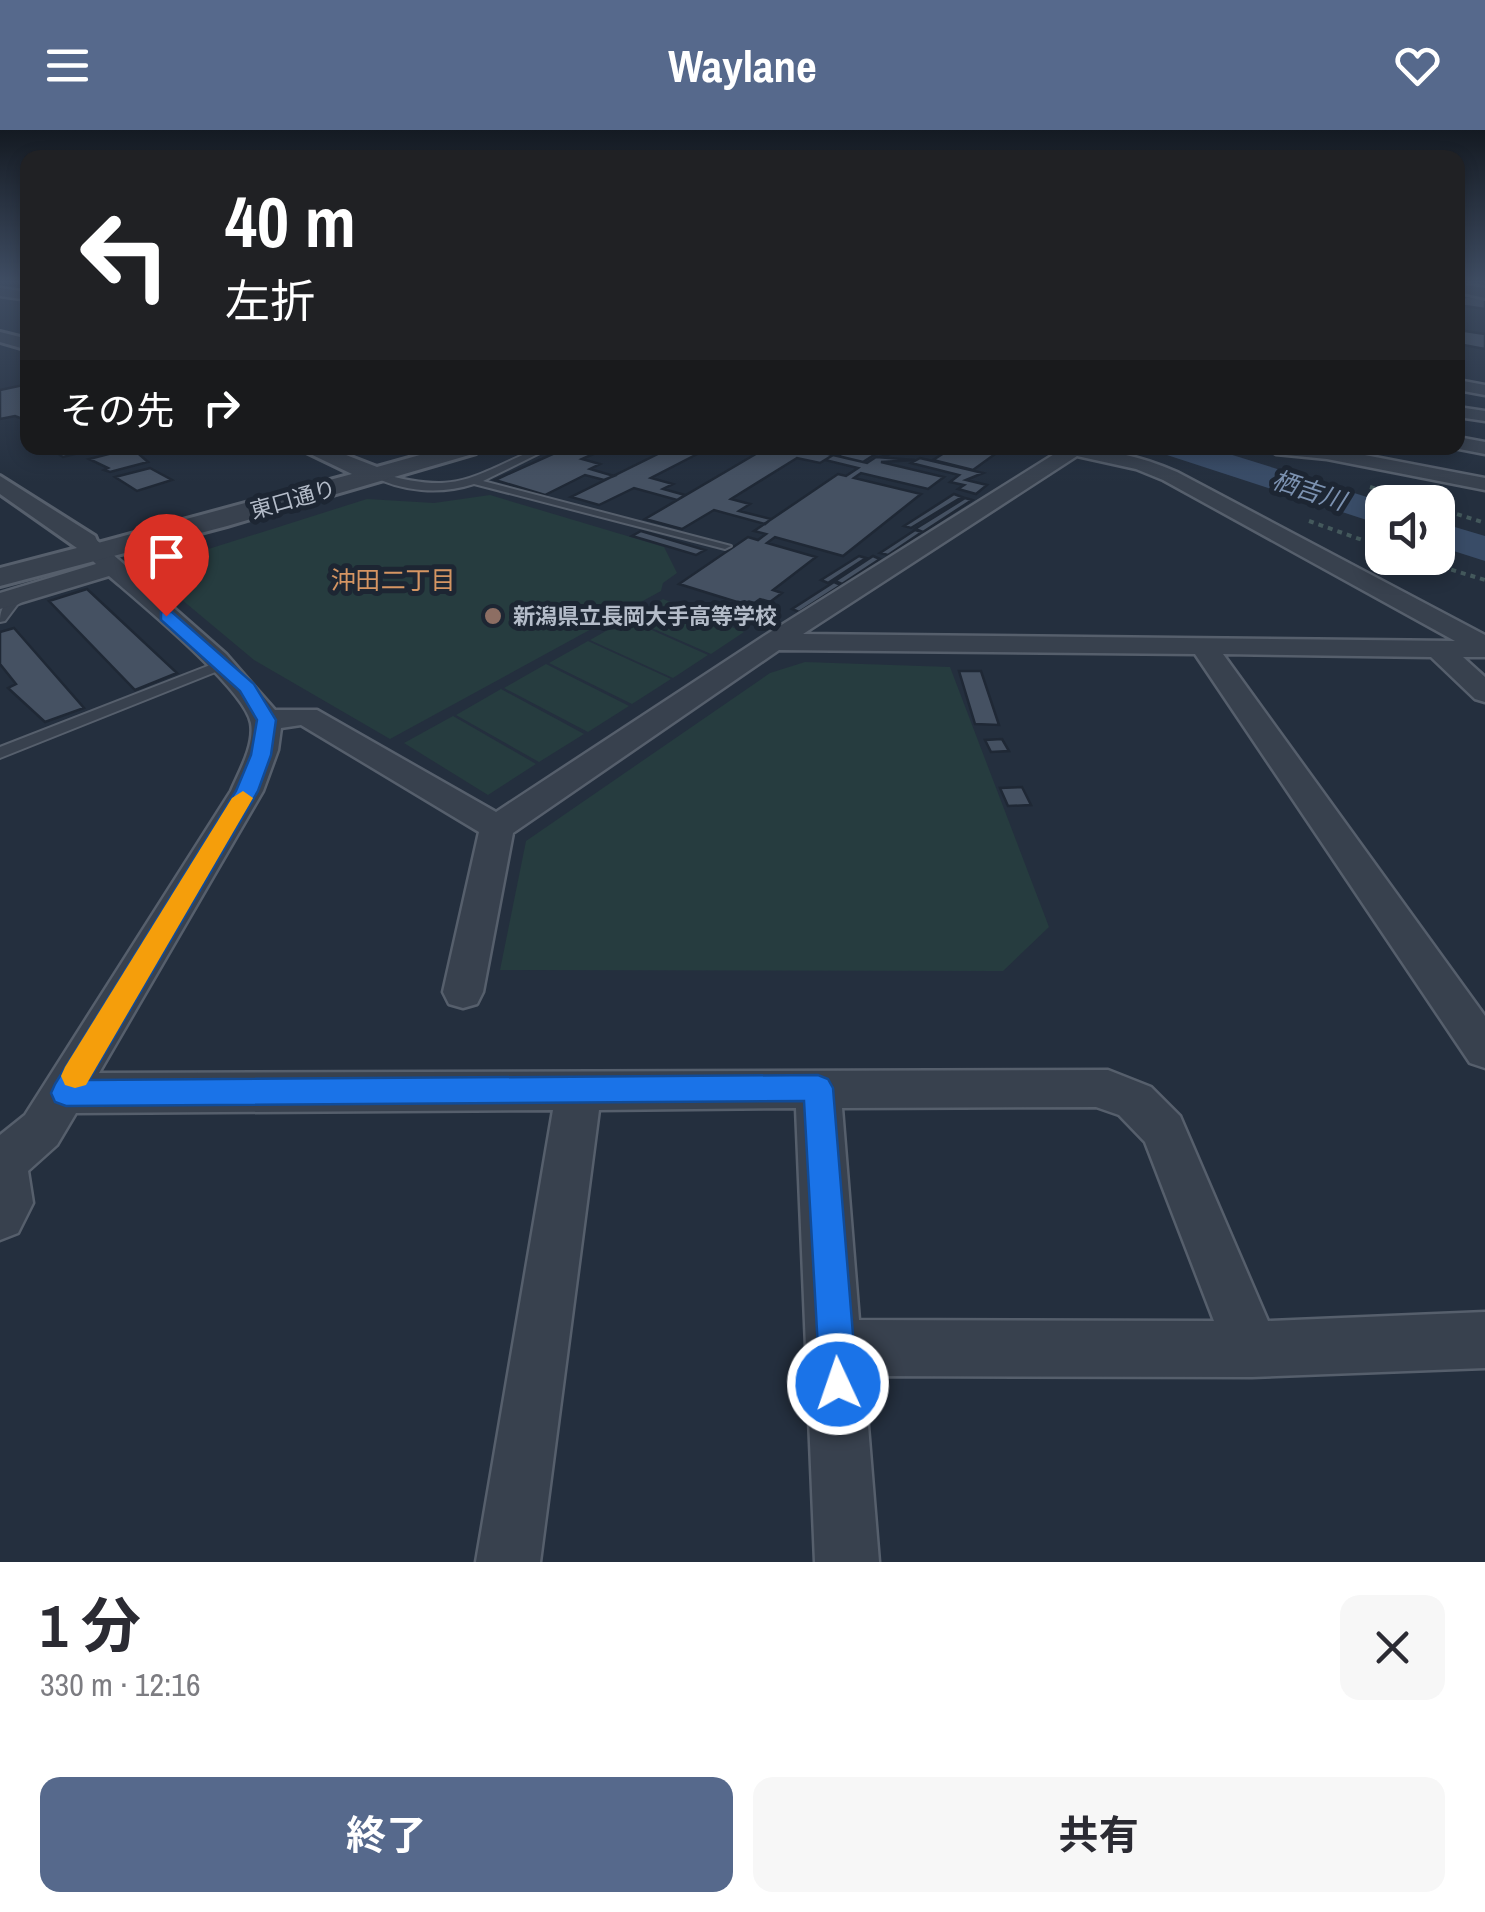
<!DOCTYPE html>
<html lang="ja">
<head>
<meta charset="utf-8">
<style>
	body { margin:0; font-family:"Archivo Narrow","Noto Sans JP",sans-serif; background:#f7f7f7; color:#2b2b33; height:100vh; display:flex; flex-direction:column; font-size:38px; white-space:nowrap }
	* { box-sizing:border-box; margin:0 }
	p { font-size:32px; color:#7c7c81 }
	.icon { flex:none; width:55px; height:55px; fill:none; stroke:currentColor; stroke-width:2; stroke-linecap:round; stroke-linejoin:round }
	.map { position:relative; height:1432px; overflow:hidden }
	.drawer { display:flex; flex-direction:column; background:#fff; flex:1 }
	.drawer>* { flex:none }
	.top-card { position:absolute; left:20px; top:20px; width:1445px; height:305px; border-radius:20px; box-shadow:0 5px 15px #0003; background:#202124; color:#fff; overflow:hidden }
	.controls { position:absolute; left:1365px; top:355px; display:grid; gap:20px }
	.controls a { display:grid; place-items:center; width:90px; height:90px; border-radius:20px; background:#fff; box-shadow:0 5px 15px #0003; font-size:50px }
	.pin { position:absolute; display:grid; place-items:center; width:85px; height:85px; color:#fff; margin:-102px -42px; border-radius:50% 50% 50% 0; rotate:-45deg; box-shadow:0 0 10px #0007 }
	.pin .icon { rotate:45deg }
	.me { position:absolute; width:110px; margin:-55px; rotate:357deg; stroke-linejoin:round; filter:drop-shadow(0 0 8px #0008) }
	.turn { display:flex; align-items:center; gap:35px; height:210px; padding:0 40px; font-size:45px }
	.turn .icon { width:130px; height:130px; stroke-width:2.5 }
	.turn b { display:block; font-size:70px; line-height:85px }
	.then { display:flex; align-items:center; height:95px; padding:0 40px; background:#0003; gap:20px; font-size:38px }
	.round { display:grid; place-items:center; flex:none; width:105px; height:105px; border-radius:20px; background:#f7f7f7 }
	.overview { display:flex; align-items:center; justify-content:space-between; height:170px; padding:0 40px }
	h1 { font-size:60px; font-weight:700; line-height:75px }
	.action { display:flex; gap:20px; margin-top:auto; padding:20px 40px }
	.action a { flex:1; height:115px; border-radius:20px; background:#56698c; color:#fff; font-size:40px; font-weight:700; line-height:115px; text-align:center }
	.action a+a { background:#f7f7f7; color:#2b2b33 }
	header { display:flex; justify-content:space-between; align-items:center; height:130px; padding:0 40px; background:#56698c; color:#fff; font-size:45px; font-weight:700 }
	.map>svg:first-child { display:block }
	.green { fill:#263c3f }
	.lines { fill:none; stroke-linecap:round; stroke-linejoin:round }
	.river { fill:#394c67; fill-rule:evenodd }
	.building { fill:#455162; stroke:#1f2835; stroke-width:2.5 }
	.service-casing { stroke:#565f6c; stroke-width:4 }
	.minor-casing { stroke:#565f6c; stroke-width:5 }
	.tertiary-casing { stroke:#565f6c; stroke-width:6 }
	.path { stroke:#44595c; stroke-width:4; stroke-dasharray:5 5; stroke-linecap:butt }
	.service { fill:#38414e; fill-rule:evenodd }
	.minor { fill:#38414e; fill-rule:evenodd }
	.tertiary { fill:#38414e; fill-rule:evenodd }
	.route { fill:#1a73e8; stroke:#114b97; stroke-width:2.5 }
	.slow { fill:#f59e0b }
	.education-dot { fill:#8d6e63; stroke:#1d2633; stroke-width:4 }
	.labels { text-anchor:middle; dominant-baseline:central; stroke-width:10; stroke-linejoin:round; paint-order:stroke }
	.far-street-label { font-size:22px; fill:#b4bcc9; stroke:#1d2633 }
	.far-poi-label { font-size:22px; font-weight:bold; fill:#b4bcc9; stroke:#1d2633; text-anchor:start }
	.far-water-label { font-size:25px; font-style:italic; fill:#7c92b1; stroke:#1d2633 }
	.far-neighbourhood-label { font-size:25px; fill:#d59563; stroke:#1d2633 }
</style>
</head>
<body>
<header><svg class="icon" aria-label="menu" viewBox="0 0 24 24"><path d="M4 6h16M4 12h16M4 18h16"/></svg>Waylane<svg class="icon" aria-label="heart" viewBox="0 0 24 24"><path d="M12 20l-8-8c-3-5 5-10 8-4 3-6 11-1 8 4z"/></svg></header>
<div class="map">
<svg width="1485" height="1432" viewBox="0 0 1485 1432">
	<rect width="100%" height="100%" fill="#242f3e"/>
	<path class="green" d="M490 365 664 417 677 443 663 453 661 461 390 609 254 530 145 439 367 369 434 373Z
		M663 469 744 502 711 524 629 488Z
		M627 489 708 525 673 548 590 510Z
		M588 511 671 549 632 574 549 533Z
		M805 532 950 537 1049 797 1003 841 500 840 526 711 770 543Z
		M546 534 629 576 588 602 504 558Z
		M501 559 584 604 539 632 456 585Z
		M453 586 536 634 488 665 404 613Z"/>
	<g class="lines">
		<path class="river" d="M1162 318H1210L1383 372 1382 395 1167 325Z
			M1438 392 1485 406V431L1438 416Z"/>
	</g>
	<path class="building" d="M1466 166 1485 169V179L1458 175Z
		M1458 200 1485 204V219L1458 214Z
		M28 254V291L15 286 0 289V260Z
		M49 318H99L63 327Z
		M132 318 148 332 110 342 104 340 108 338 89 329Z
		M566 318H607L582 329 600 334 590 339 614 346 604 350 585 345 545 365 495 350Z
		M670 318H709L651 348 673 354 663 359 685 365 677 370 634 358 599 375 571 367Z
		M766 318H801L833 325 820 333 797 328 731 369 750 374 739 381 771 389 765 394 714 380 682 399 645 389Z
		M852 318H899L887 326 877 323 863 332 838 326Z
		M952 318H996L1002 319 973 340 933 330Z
		M833 325 867 333 876 327 915 330 881 332 944 347 928 359 861 343 854 348 921 364 843 426 775 407 767 413 816 427 773 460 782 463 770 472 760 469 750 476 679 454 748 407 758 410 766 404 754 401 838 344 846 346 858 338 825 330Z
		M920 328 983 343 966 350 987 355 976 364 958 359 964 355 950 352 959 345 911 333Z
		M150 338 172 350 137 361 115 347Z
		M954 364 962 367 911 398 904 396Z
		M965 368 972 370 923 402 915 399Z
		M915 400 922 402 888 425 880 423Z
		M641 401 705 420 696 425 632 406Z
		M859 426 866 428 828 453 821 450Z
		M873 426 880 429 842 454 835 451Z
		M834 452 841 455 799 482 792 479Z
		M87 459 177 543 135 560 49 471Z
		M14 498 84 578 45 592 8 558 16 554 0 534V502Z
		M959 541H981L999 595 975 594Z
		M1002 609 1009 621 991 622 985 610Z
		M1022 657 1031 675 1008 676 1000 658Z"/>
	<g class="lines">
		<g class="service-casing">
			<path id="service" d="M538 318H550L483 351 731 416 725 419 474 354C441 365 401 362 371 345L376 342C456 365 466 350 538 318Z
				M26 460 36 463 17 475 5 491 0 492C0 473 10 469 26 460Z
				M223 530 228 531V537L0 628V617Z"/>
		</g>
		<g class="minor-casing">
			<path id="minor" d="M1458 152H1469L1458 160Z
				M0 158 28 162V170L0 166Z
				M1458 250 1485 255V265L1458 260Z
				M1458 277 1485 281V291L1458 287Z
				M1458 307 1485 312V324L1454 318H1458Z
				M408 318H430L431 319 422 325Z
				M1064 318C1104 318 1141 326 1177 342L1485 505V527H1463L1485 547V572L1475 569 1431 527 1223 524 1485 886V938L1470 933 1195 524 779 520 513 703 483 862 477 874 463 878 449 874 443 862 479 702 301 595 281 598 278 620 263 661 99 943 1108 940 1151 957 1180 986 1268 1191 1485 1182V1238L1252 1247 864 1246 879 1432H815L796 978 599 980 540 1432H476L553 980 76 983 57 1015 28 1041 33 1073 18 1103 0 1110V1005L25 985 231 661C239 642 255 615 251 593 245 559 139 472 109 446L0 479V463L96 434 74 412 85 405 93 407 226 524 275 580H317L496 682 764 506ZM1077 326 1136 339 1163 350 1455 511 803 504ZM1096 977 1119 985 1145 1012 1214 1191 859 1190 842 978Z
				M1267 318H1328L1485 348V360L1327 329 1276 324Z"/>
		</g>
		<g class="tertiary-casing">
			<path id="tertiary" d="M1458 154 1485 158V168L1458 162Z
				M0 202 28 209V220L0 212Z
				M298 318H328L377 337 445 318H479L476 323 227 396 0 456V438L77 418 0 364V346L95 406 98 413 352 344Z"/>
		</g>
		<path class="path" d="M1370 357 1419 372
			M1438 378 1485 393
			M1309 391 1382 417
			M1413 428 1485 450"/>
		<use href="#service" class="service"/>
		<use href="#minor" class="minor"/>
		<use href="#tertiary" class="tertiary"/>
	</g>
	<linearGradient id="sky" x2="0" y2="1"><stop stop-color="#141a22"/><stop offset="0.43" stop-color="#3f4d63"/><stop offset="1" stop-color="#3f4d63" stop-opacity="0"/></linearGradient>
	<rect width="1485" height="352" fill="url(#sky)"/>
	<path class="route" d="M161 482H172L254 554 276 590 271 625 258 661 89 950 818 945 828 949 833 958 857 1254 851 1267 838 1272 825 1267 820 1254 804 971 66 976 55 972 51 963 55 954 236 661 251 625 257 590 240 561 161 490Z"/>
	<path class="slow" d="M243 661 253 668 86 955 75 958 65 955 61 946 65 937 232 668Z"/>
	<circle class="education-dot" cx="493" cy="486" r="10"/>
	<g class="labels">
		<g class="far-street-label">
			<text transform="translate(293 369) rotate(-16)">東口通り</text>
		</g>
		<g class="far-poi-label">
			<text x="513" y="486">新潟県立長岡大手高等学校</text>
		</g>
		<g class="far-water-label">
			<text transform="translate(1309 360) rotate(18)">栖吉川</text>
		</g>
		<g class="far-neighbourhood-label">
			<text x="393" y="450">沖田二丁目</text>
		</g>
	</g>
</svg>
<div class="controls">
<a><svg class="icon" aria-label="sound" viewBox="0 0 24 24"><path d="M4 9h4l5-4v14l-5-4H4zM17 9q2 3 0 6"/></svg></a>
</div>
<div class="pin" style="left:166px;top:486px;background:#d93025"><svg class="icon" aria-label="arrive" viewBox="0 0 24 24"><path d="M6 21V4h12l-3 4 3 4H6"/></svg></div>
<svg class="me" style="left:838px;top:1254px" viewBox="-20 -20 40 40"><circle r="17" fill="#1a73e8" stroke="#fff" stroke-width="3"/><path d="M0-11L8 9 0 5-8 9z" fill="#fff"/></svg>
<div class="top-card">
<div class="turn"><svg class="icon" aria-label="left" viewBox="0 0 24 24"><path d="M17 20v-9H6M10 6l-5 5 5 5"/></svg><div><b>40 m</b>左折</div></div>
<div class="then">その先<svg class="icon" aria-label="right" viewBox="0 0 24 24"><path d="M7 20v-9h11M14 6l5 5-5 5"/></svg></div>
</div>
</div>
<section class="drawer">
<div class="overview"><div><h1>1 分</h1><p>330 m · 12:16</p></div><a class="round"><svg class="icon" aria-label="close" viewBox="0 0 24 24"><path d="M6 6l12 12M18 6L6 18"/></svg></a></div>
<div class="action"><a>終了</a><a>共有</a></div>
</section>
</body>
</html>
